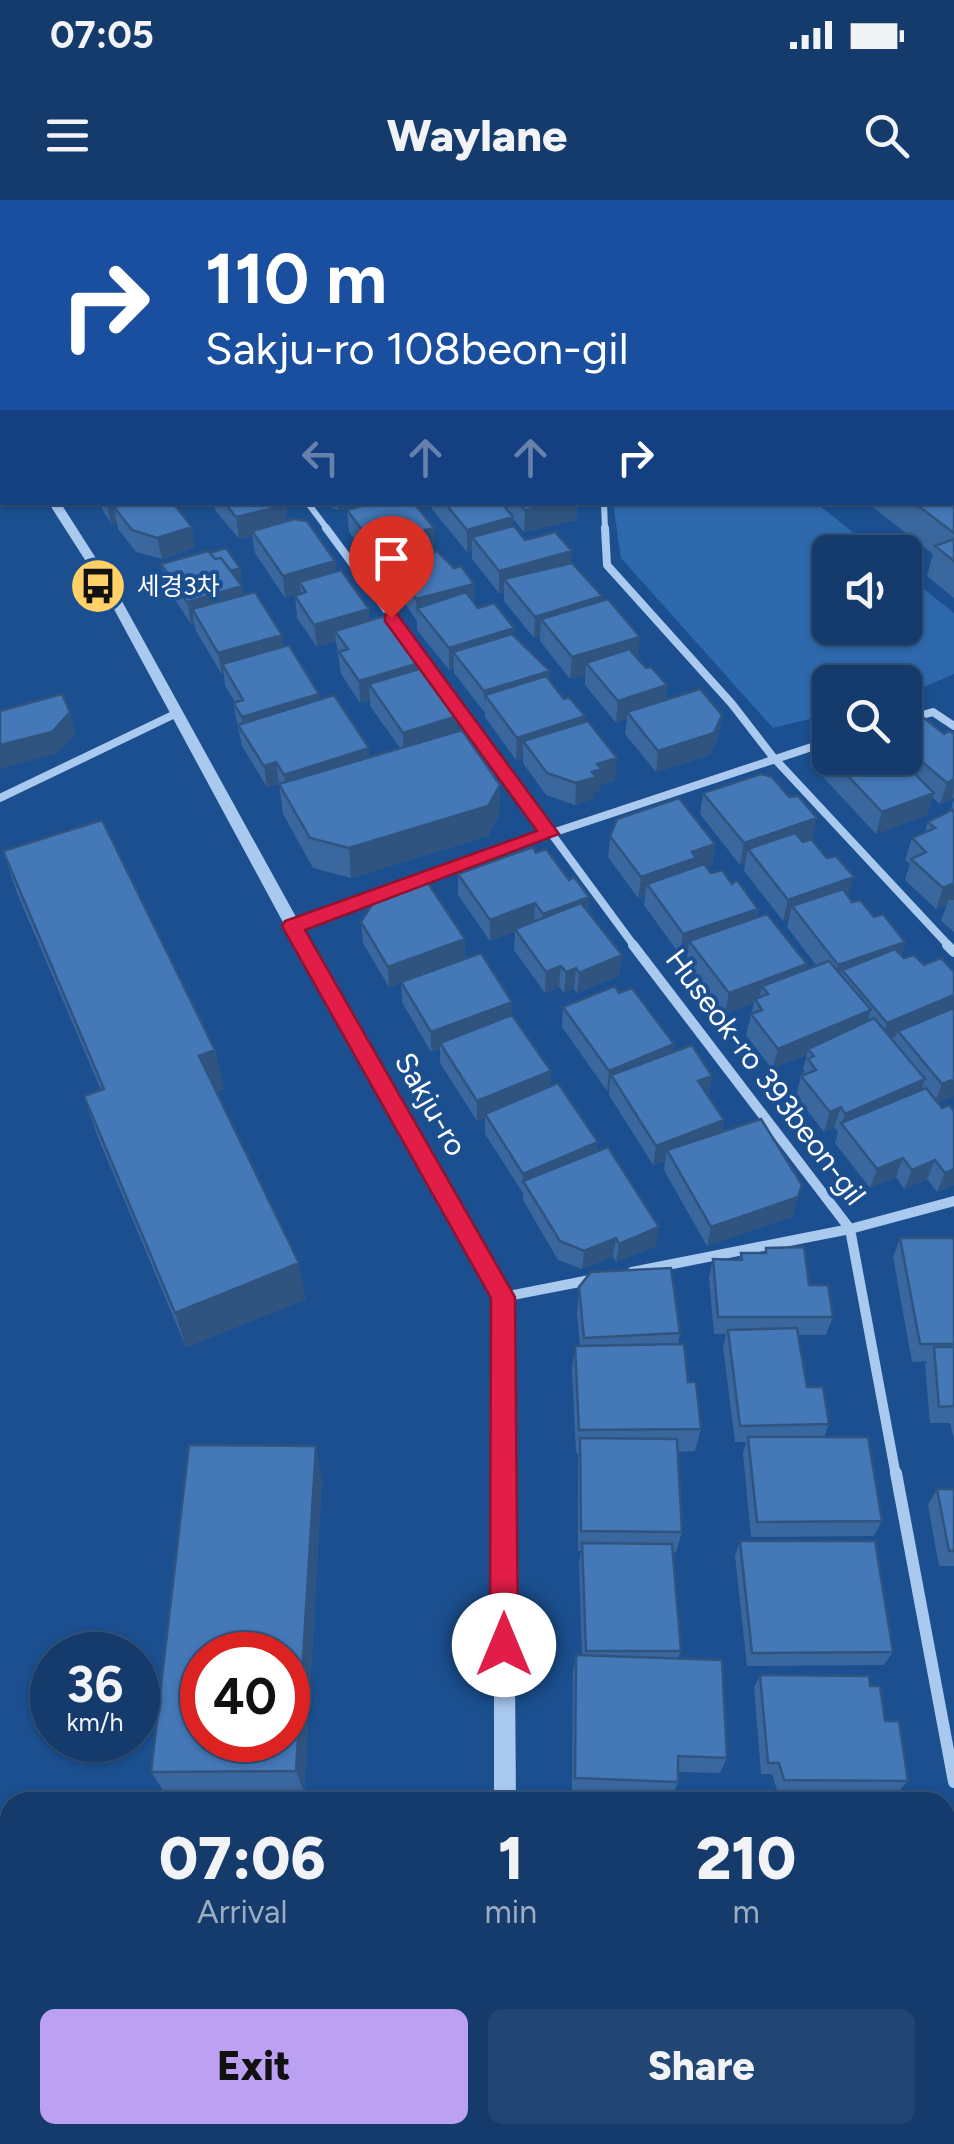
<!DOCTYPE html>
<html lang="en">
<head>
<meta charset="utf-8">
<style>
	body { margin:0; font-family:Figtree,"Noto Sans KR",sans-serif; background:#214673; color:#f1f3f6; height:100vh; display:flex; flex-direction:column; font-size:38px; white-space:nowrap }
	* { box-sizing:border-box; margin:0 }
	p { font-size:32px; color:#9dadc1 }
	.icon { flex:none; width:55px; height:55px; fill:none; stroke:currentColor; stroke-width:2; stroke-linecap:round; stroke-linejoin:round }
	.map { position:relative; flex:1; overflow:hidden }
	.details { position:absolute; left:0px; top:1592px; width:955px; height:352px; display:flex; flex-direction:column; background:#143b6b; border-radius:30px 30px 0 0; box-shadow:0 2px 8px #0004,0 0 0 2px #33557e }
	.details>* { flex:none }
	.hud { position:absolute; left:0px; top:0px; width:955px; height:305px; box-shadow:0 2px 8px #0004,0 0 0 2px #33557e; background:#1a4fa0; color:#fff; overflow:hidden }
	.tools { position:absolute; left:812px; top:335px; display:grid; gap:20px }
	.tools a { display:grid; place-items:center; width:110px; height:110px; border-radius:15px; background:#143b6b; box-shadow:0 2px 8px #0004,0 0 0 2px #33557e; font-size:50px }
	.speed { position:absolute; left:30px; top:1432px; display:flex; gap:20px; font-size:50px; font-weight:700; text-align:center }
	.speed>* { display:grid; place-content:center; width:130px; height:130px; border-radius:50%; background:#143b6b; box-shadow:0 2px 8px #0004,0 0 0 2px #33557e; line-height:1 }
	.speed small { font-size:25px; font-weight:400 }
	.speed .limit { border:15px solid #d22; background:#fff; color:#111 }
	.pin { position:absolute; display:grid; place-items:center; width:85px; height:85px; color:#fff; margin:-102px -42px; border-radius:50% 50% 50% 0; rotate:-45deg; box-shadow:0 0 10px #0007 }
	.pin .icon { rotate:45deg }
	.me { position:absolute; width:110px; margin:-55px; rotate:0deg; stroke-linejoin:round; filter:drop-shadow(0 0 8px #0008) }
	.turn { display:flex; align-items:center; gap:35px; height:210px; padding:0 40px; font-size:45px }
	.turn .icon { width:130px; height:130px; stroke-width:2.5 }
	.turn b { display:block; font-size:70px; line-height:85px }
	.lanes { display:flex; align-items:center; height:95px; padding:0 40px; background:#0003; justify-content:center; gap:50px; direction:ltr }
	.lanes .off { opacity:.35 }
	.eta { display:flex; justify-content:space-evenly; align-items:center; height:170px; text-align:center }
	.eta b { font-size:60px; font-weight:800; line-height:70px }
	.button { display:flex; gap:20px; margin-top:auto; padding:20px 40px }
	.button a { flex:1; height:115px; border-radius:15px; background:#bca0f2; color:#111; font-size:40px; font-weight:800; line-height:115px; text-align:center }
	.button a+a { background:#214673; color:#f1f3f6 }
	.status { display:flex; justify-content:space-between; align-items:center; height:70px; padding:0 50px; background:#143b6b; direction:ltr }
	.status svg { height:28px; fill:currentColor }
	header { display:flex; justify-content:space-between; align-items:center; height:130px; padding:0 40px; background:#143b6b; font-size:45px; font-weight:800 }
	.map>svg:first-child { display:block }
	.green { fill:#2e69ad }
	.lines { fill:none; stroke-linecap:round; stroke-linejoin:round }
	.minor-far3 { stroke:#a9c9ee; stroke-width:6 }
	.minor-far2 { stroke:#a9c9ee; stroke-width:8 }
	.minor-far1 { stroke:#a9c9ee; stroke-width:10 }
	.minor { stroke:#a9c9ee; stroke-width:12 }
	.tertiary { fill:#a9c9ee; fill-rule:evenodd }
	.wall { fill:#3a679d }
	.shaded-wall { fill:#305480 }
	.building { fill:#4478b7; stroke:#305480; stroke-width:2.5; fill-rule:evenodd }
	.route { fill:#e11d48; stroke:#92132f; stroke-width:2.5 }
	.labels { text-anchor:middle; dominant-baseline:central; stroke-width:8; stroke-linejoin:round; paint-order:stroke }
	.far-poi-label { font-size:25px; fill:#fff; stroke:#1b4f8f; text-anchor:start }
	.street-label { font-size:30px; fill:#fff; stroke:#1b4f8f }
</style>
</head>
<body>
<div class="status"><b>07:05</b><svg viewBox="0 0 49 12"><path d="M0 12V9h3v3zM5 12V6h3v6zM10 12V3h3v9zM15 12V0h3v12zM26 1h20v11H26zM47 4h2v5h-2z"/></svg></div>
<header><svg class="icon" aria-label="menu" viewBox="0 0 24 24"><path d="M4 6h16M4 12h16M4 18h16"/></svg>Waylane<svg class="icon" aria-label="search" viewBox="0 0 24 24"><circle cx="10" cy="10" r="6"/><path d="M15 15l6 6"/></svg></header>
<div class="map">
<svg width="954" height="1944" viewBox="0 0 954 1944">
	<rect width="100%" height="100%" fill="#1b4f8f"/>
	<path class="green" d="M613 303H816L878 352H830V428H905V374L954 413V474L905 495V482H830V514L773 528 621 358Z"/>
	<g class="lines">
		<path class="minor-far3" d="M307 302 328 330
			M604 302 605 330"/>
		<path class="minor-far2" d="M326 328 635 747
			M605 328 607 365 732 504 773 557 950 747
			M905 520 933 512 954 526
			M0 598 177 513
			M293 726 549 634 830 541"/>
		<path class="minor-far1" d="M633 745 850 1029 896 1276
			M947 745 954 752
			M632 1072 850 1029 954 1001
			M503 1097 595 1079"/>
		<path class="minor" d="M896 1273 954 1582
			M945 1783H954"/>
		<path class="tertiary" d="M0 218H2V228H0Z
			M48 302H60L113 385 301 726 512 1097 516 1602H494V1098L285 726 101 385Z
			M494 1935H520V1944H494Z"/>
	</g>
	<path class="wall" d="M952 175H954V248L952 247Z
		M954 271V398L927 376 933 354 866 302H952Z
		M98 302H172L195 348 162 359 136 352 118 329 117 323 111 324Z
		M214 302H286L287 315 283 322 335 361 336 372 369 421 419 463V469L457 516V531L500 585 499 615 488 636 351 678 313 668 283 614 279 584 267 587 242 546 233 503 235 502 225 486 224 474 222 475 196 431 194 423 191 424 166 386 161 364 210 353 240 368 242 380 238 381 242 386 243 395 319 494 320 499 370 557 400 548 370 506V500L360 503 341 474 336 441 317 447 297 418 295 396 301 394 285 398 255 353 252 336 239 339 215 310Z
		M323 302H365L338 310 324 305Z
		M432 302H501L503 305 504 302H578L576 320 524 332 513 319V326L525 340 571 363 601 401 638 459 646 468 667 485 666 500 722 515 718 537 710 555 656 572 625 534 627 519 616 523 585 485V475L570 479 540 441V437L534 438 504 401V392L499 393 472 359V350L467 352 432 309Z
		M347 310 434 328V350L432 352 474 384V402L478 408 514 435 550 471 549 480 585 522 615 580 600 585V591L594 592V598L575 605 546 595 523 563V558L516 560 485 517V513L454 473V469L449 470 417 430V421L392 385 391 374 382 376 349 332Z
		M905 520 944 534H954V598L940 604 932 597 927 615 876 634 824 578 830 547V558H905Z
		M703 593 812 640 852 702 874 717 905 742 901 755 954 896 938 902 942 908 954 911V984L937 992 927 979 904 989 896 977 870 988 835 943 838 932 834 927 824 932 796 896 801 876 804 871 803 869 807 854 772 869 746 835 754 803 725 814 686 762 688 752 680 755 644 705 645 696 638 698 608 657 610 636 715 644 712 665 706 667 711 673 732 684 758 709 757 717 807 764 806 769 816 765 787 727 789 719 783 721 744 671 745 663 740 665 700 614Z
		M954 599V732L941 721 947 704 936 709 905 680 910 664 905 660 912 638 925 632 928 622 950 612Z
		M3 651 215 850 224 889 216 892 306 1099 186 1147 97 935 84 896 101 890 17 693Z
		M458 674 588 712 622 755 619 776 577 793 574 789 564 793 559 787 545 793 514 750 515 732 490 741 458 695Z
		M361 722 465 759 512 815 550 887 597 952 656 1046 616 1062 613 1056 582 1069 558 1060 523 1000V993L485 934V918L477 921 440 863V849L431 852 402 802 401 783 389 787 363 743Z
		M619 793 673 852 712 876 708 896 724 920 722 932 793 1016 707 1046 664 970 665 961 653 965 609 895V890L607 891 562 827 563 807Z
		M900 1038H954V1240L950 1223H930L925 1165 927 1161 912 1162 893 1057Z
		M766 1048 809 1085 833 1117 826 1135H798L807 1187 829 1224 824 1237 882 1321 874 1336 751 1337 743 1253 746 1242H735L723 1147 726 1134H714L709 1078 713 1059 739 1060 741 1053H765Z
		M579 1087 680 1133 678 1144 701 1229 695 1251 678 1252 682 1332 676 1352H673L681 1451 678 1459 727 1558 720 1573 678 1572V1582L672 1596 580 1602 582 1593H572L573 1472 576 1455H582L579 1363 581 1351H578V1253H576L572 1169 575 1146H580L577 1112Z
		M322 1277 304 1592 165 1593 151 1572Z
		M937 1289H954V1366H939L928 1305Z
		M740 1341 893 1452 884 1465 747 1466 735 1356Z
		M760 1475 870 1486 908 1581 898 1592 777 1590 772 1574H761L754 1487Z
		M615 1935H739V1944H615Z
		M840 1935H945L954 1944H841Z"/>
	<path class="shaded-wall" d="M106 302H168L114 307 117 323 111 324Z
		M280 302H286L287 315 280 329 252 331V336L239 339 236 317Z
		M337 302H365L338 310Z
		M560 302H578L576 320 524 332 525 310Z
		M513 317V339L472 337V350L467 352V330Z
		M192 327 195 348 162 359 157 338Z
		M434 328V350H432L433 361 391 363V374L382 376 380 354 425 330Z
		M572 351 570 373 504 379V392L499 393V371Z
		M335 361 337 383 299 382 301 394 285 398 283 376Z
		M240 368 242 380 228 384 226 373Z
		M474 384V406L417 408V421L416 399Z
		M242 386 245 408 192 409 194 423 191 424 187 402Z
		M602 396 600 418 541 419 540 437 534 438 535 417Z
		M369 409 370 431H335L336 441 317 447 314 425Z
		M514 428 513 450 453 452 454 469 449 470V448Z
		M282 435 285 457 222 464 224 474 222 475 218 453Z
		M640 437 638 459 586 463 585 475 570 479 572 457Z
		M419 463V485L369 484 370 500 360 503 359 481Z
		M550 471 549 492 485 495 484 513V491Z
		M667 485 665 507 627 512V519L616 523 618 501Z
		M319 494 321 516 244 535 242 517Z
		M70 512 75 534 58 553 0 569V545Z
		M722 515 718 537 710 555 656 572 658 551Z
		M457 516V538L404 555 403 533Z
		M585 516 583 538 523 541V558L516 560 517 538Z
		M369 548 371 570 287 597 284 575Z
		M617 558 615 580 600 585V591L594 592V598L575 605 576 583 592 572 597 564Z
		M276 562 279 584 267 587 264 566Z
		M954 579 953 598 940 604 947 583Z
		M500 585 499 615 488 636 351 678 349 648Z
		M934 593 927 615 876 634 882 612Z
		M817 618 812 640 756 659 748 649 745 663 740 665 744 643Z
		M715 644 712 665 647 684 645 696 638 698 641 677 692 652Z
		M854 677 848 698 792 706 789 719 783 721 788 700Z
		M954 683V700H949L947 704 936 709 943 688Z
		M589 697 588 718 542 735 543 714Z
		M535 703 534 724 515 729V732L490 741V720Z
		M758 709 754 730 689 741 688 752 680 755 683 734Z
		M465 739V760L389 787 388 767Z
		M905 742 898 763 842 770 838 784 832 786 838 765Z
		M622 755 619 776 577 793 579 773Z
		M807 764 802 785 768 794 762 786 759 801 755 799 754 803 725 814 729 793Z
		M561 766 559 787 545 793 546 772Z
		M576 768 574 789 564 793 566 772Z
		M954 795V812L898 831 895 837 880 843 887 823Z
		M512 802V823L440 843V849L431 852V832Z
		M871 810 864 831 808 849 807 854 772 869 778 849Z
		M674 844 671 864 611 875 609 890 607 891 609 871Z
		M215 850 224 889 208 895 199 856Z
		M551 871 550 891 485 914V918L477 921V901Z
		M712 876 708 896 698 881Z
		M925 879 918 899 842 924 845 914Z
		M954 879V896L934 904 942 884Z
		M841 907 834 927 824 932 830 912Z
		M724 920 720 940 667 950 665 961 653 965 656 946Z
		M598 942 596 961 523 981 522 993 523 974Z
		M903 958 896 977 870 988 877 969Z
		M935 960 927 979 904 989 912 970Z
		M954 969V984L937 992 945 973Z
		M798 997 793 1016 707 1046 711 1027Z
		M659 1027 656 1046 616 1062 619 1044Z
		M616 1038 613 1056 582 1069 584 1051Z
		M299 1063 306 1099 186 1147 175 1113Z
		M316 1246 322 1277 304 1592 296 1571Z
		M323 1935H329L328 1944H323Z"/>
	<path class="building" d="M679 0 676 2H634L636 1Z
		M2 122V148L0 144V124Z
		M952 175H954V213L952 212Z
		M952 270 954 271V333L913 302H952Z
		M134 302H172L192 327 157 338 132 330 114 307Z
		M224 302H280L278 307 236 317Z
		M376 302H413L434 328 425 330 432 340 380 354 347 310Z
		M444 302H501L513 317 467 330Z
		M519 302H560L525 310Z
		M294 319 307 321 335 361 283 376 252 331Z
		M514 326 525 340 555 332 572 351 499 371 472 337Z
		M954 339V361L935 346Z
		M226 348 240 368 231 371 221 358 215 359 210 353Z
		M208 351 215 359 221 358 242 386 187 402 161 364Z
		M437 351 454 368 461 366 474 384 416 399 391 363Z
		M572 363 602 396 535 417 504 379Z
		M341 370 369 409 314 425 295 396 306 392 299 382Z
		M255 392 282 435 218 453 192 409Z
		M466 392 478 408 494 403 514 428 449 448 417 408Z
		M608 399 640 437 572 457 541 419Z
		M384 416 419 463 359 481 339 452 348 449 335 431Z
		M512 434 550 471 484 491 453 452Z
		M289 445 319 494 242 517 233 503 243 500 222 464Z
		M629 449 646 468 651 467 667 485 618 501 586 463Z
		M422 468 457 516 403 533 369 484Z
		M546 476 564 499 569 497 585 516 517 538 485 495Z
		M700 489 722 515 714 533 658 551 627 512Z
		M62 494 70 512 52 532 0 545V511Z
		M334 495 369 548 284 575 276 562 264 566 238 525Z
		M919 514 944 534 949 531 954 534V579L947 583 905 547V520Z
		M588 521 617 558 597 564 601 569 592 572 596 577 576 583 547 573 523 541Z
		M462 530 500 585 488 606 349 648 310 638 279 584Z
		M831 558H899L934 593 882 612Z
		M761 574 772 577 789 597 798 596 817 618 744 643 703 593Z
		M679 598 715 644 692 652 696 658 641 677 610 636 617 619Z
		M952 610 954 612V683L943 688 911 659 926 652 912 638 935 628 928 622Z
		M102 620 215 850 199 856 299 1063 175 1113 84 896 104 889 3 651Z
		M795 633 803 642 811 639 827 658 836 656 854 677 788 700 748 649Z
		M533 647 536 653 546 649 569 680 574 677 589 697 543 714 535 703 490 720 458 674Z
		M704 664 711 673 722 670 732 684 737 680 758 709 683 734 647 684Z
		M428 683 465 739 388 767 361 722 375 700Z
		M843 689 852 702 860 700 874 717 883 714 905 742 838 765 792 706Z
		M581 703 622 755 579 773 576 768 566 772 561 766 546 772 515 729Z
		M767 714 807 764 729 793 689 741Z
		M895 749 904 758 914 755 924 765 941 758 954 772V795L887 823 842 770Z
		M481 753 512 802 431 832 401 782Z
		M829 761 871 810 778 849 751 814 762 810 755 799 768 794 762 786Z
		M615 786 619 793 632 788 674 844 609 871 563 807Z
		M954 808V879L942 884 898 831Z
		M512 815 551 871 477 901 440 843Z
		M874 818 925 879 845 914 841 907 830 912 801 876 816 870 808 859 814 856 808 849Z
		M692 845 712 876 698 881 724 920 656 946 611 875Z
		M558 883 598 942 523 974 485 914Z
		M926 888 942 908 949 905 954 911V969L945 973 935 960 912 970 903 958 877 969 841 923Z
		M761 919 802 985 798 997 711 1027 667 950Z
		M608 947 659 1027 619 1044 616 1038 584 1051 560 1041 523 981Z
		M900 1038H954V1144H920Z
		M804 1047 809 1085H828L833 1117H718L713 1059 742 1060 741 1053H766V1048Z
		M671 1068 680 1133 584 1138 579 1087 591 1072Z
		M797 1128 807 1187H823L829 1224 740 1226 728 1130Z
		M684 1144 688 1182H696L701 1229 579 1230 575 1146Z
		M934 1147H954V1206L939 1207Z
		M748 1237H868L882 1321 757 1322Z
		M580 1238 677 1239 682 1332 581 1331Z
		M189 1245 316 1246 296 1571 151 1572ZM202 1455H288V1540H202Z
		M937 1289H954V1351H949Z
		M740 1341H875L893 1452 752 1453Z
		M582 1343 672 1344 681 1451H586Z
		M576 1455 722 1460 727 1558 678 1556V1582L575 1578Z
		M760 1475 869 1476 870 1486H880L885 1521H899L908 1581 784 1580 779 1563H768Z
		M582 1592 668 1593 669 1602H583Z
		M945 1657 950 1687 945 1694Z
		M945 1865H954V1944H854L853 1935H945Z
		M170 1935H323V1944H169Z
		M620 1935H739V1944H620Z"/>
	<path class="route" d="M385 414H397L559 634 305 730 515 1097 518 1445 514 1454 504 1458 494 1454 490 1445 491 1098 282 726 285 721 537 631 385 421Z"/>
	<defs>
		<g id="bus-disc" transform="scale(2.875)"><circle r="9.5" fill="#ffd166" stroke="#1b4f8f"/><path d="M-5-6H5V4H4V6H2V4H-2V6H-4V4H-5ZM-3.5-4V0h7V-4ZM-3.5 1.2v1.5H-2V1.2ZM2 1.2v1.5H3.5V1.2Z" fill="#111"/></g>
	</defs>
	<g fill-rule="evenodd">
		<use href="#bus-disc" x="98" y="386"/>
	</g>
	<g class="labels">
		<g class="far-poi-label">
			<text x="137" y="386">세경3차</text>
		</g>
		<g class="street-label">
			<text transform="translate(766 877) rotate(53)">Huseok-ro 393beon-gil</text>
			<text transform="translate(431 904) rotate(60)">Sakju-ro</text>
		</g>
	</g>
</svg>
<div class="tools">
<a><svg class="icon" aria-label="sound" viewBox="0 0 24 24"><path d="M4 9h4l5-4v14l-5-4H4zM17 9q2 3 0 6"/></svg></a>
<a><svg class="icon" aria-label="search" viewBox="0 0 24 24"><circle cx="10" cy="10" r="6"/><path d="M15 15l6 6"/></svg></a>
</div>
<div class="speed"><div>36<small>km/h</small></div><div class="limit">40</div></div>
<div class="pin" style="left:391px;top:418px;background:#d93025"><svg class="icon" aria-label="arrive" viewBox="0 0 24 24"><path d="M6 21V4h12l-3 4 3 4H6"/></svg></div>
<svg class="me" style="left:504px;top:1445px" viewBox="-20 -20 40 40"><circle r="19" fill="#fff"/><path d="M0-13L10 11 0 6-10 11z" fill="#e11d48"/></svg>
<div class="hud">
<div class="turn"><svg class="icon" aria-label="right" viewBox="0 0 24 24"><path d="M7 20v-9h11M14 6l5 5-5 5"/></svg><div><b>110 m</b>Sakju-ro 108beon-gil</div></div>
<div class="lanes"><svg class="icon off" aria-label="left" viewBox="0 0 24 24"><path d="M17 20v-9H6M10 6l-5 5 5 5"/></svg><svg class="icon off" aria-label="ahead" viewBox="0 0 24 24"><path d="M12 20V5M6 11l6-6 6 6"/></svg><svg class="icon off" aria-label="ahead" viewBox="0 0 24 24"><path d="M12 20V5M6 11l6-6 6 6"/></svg><svg class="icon" aria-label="right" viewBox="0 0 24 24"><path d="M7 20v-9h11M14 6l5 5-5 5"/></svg></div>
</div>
<section class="details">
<div class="eta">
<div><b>07:06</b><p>Arrival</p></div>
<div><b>1</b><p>min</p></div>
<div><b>210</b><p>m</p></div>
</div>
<div class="button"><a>Exit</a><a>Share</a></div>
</section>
</div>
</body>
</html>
